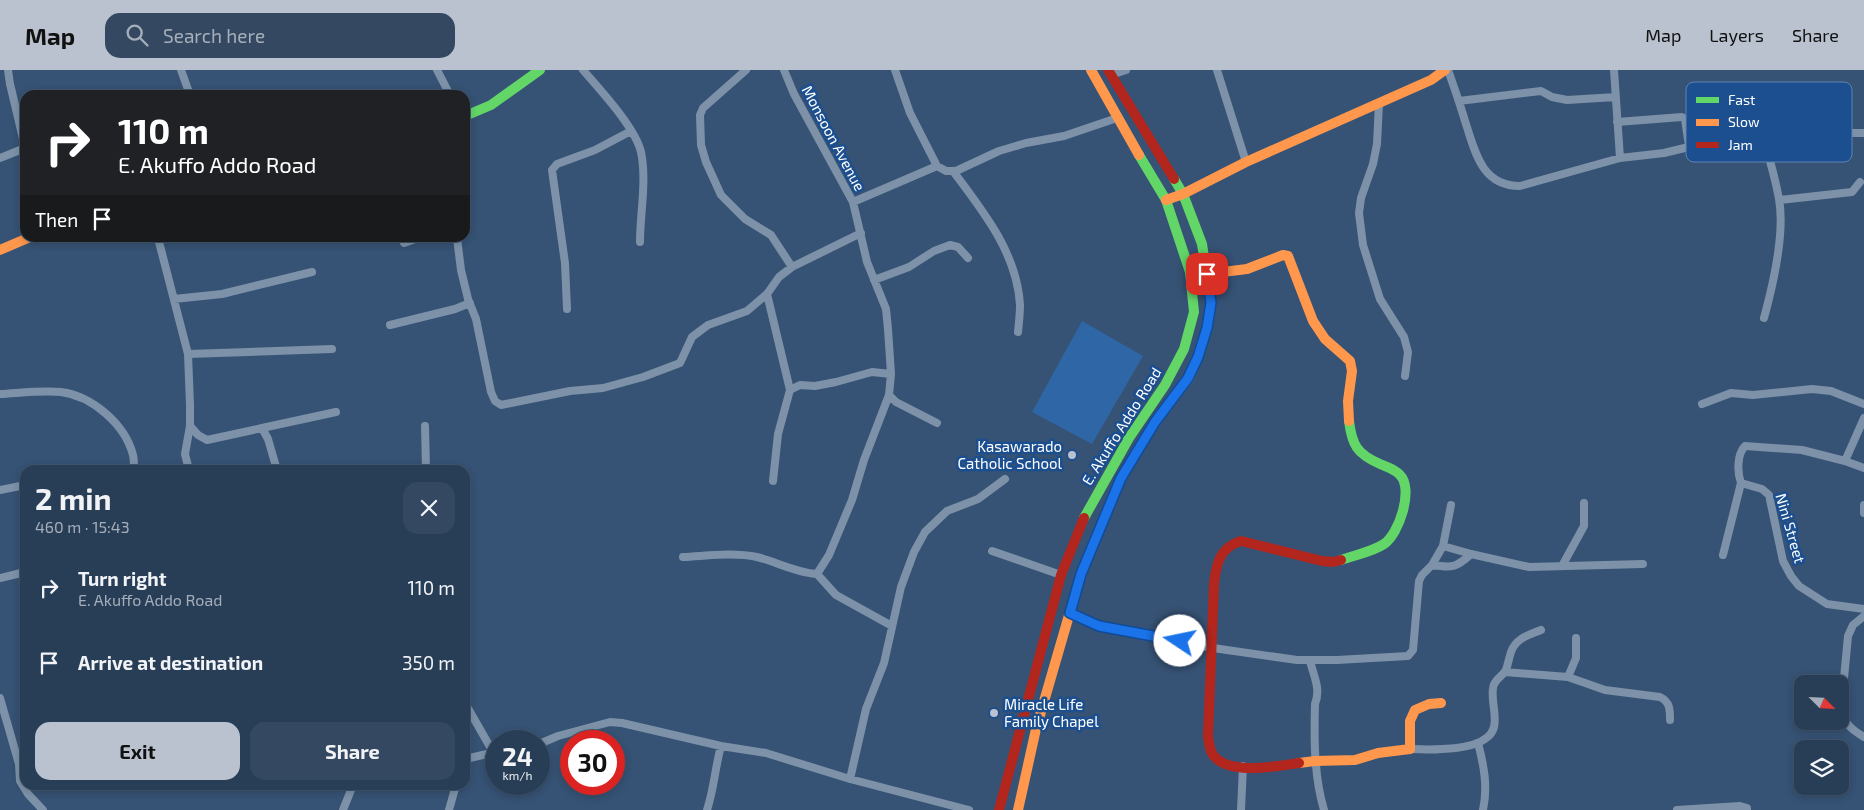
<!DOCTYPE html>
<html lang="en">
<head>
<meta charset="utf-8">
<style>
	body { margin:0; font-family:"Exo 2",sans-serif; background:#344961; color:#f1f3f6; height:100vh; display:flex; flex-direction:column; font-size:19px; white-space:nowrap }
	* { box-sizing:border-box; margin:0 }
	p { font-size:16px; color:#a5aeba }
	.icon { flex:none; width:28px; height:28px; fill:none; stroke:currentColor; stroke-width:2; stroke-linecap:round; stroke-linejoin:round }
	.map { position:relative; flex:1; overflow:hidden }
	.panel { position:absolute; left:20px; top:395px; width:450px; height:325px; display:flex; flex-direction:column; background:#283e57; border-radius:15px; box-shadow:0 2px 8px #0003,0 0 0 1px #44576d }
	.panel>* { flex:none }
	.banner { position:absolute; left:20px; top:20px; width:450px; height:152px; border-radius:15px; box-shadow:0 2px 8px #0003,0 0 0 1px #44576d; background:#202124; color:#fff; overflow:hidden }
	.needle { width:32px; rotate:114deg }
	.tools { position:absolute; left:1794px; top:605px; display:grid; gap:10px }
	.tools a { display:grid; place-items:center; width:55px; height:55px; border-radius:10px; background:#283e57; box-shadow:0 2px 8px #0003,0 0 0 1px #44576d; font-size:25px }
	.speed { position:absolute; left:485px; top:660px; display:flex; gap:10px; font-size:25px; font-weight:700; text-align:center }
	.speed>* { display:grid; place-content:center; width:65px; height:65px; border-radius:50%; background:#283e57; box-shadow:0 2px 8px #0003,0 0 0 1px #44576d; line-height:1 }
	.speed small { font-size:12px; font-weight:400 }
	.speed .limit { border:8px solid #d22; background:#fff; color:#111 }
	.pin { position:absolute; display:grid; place-items:center; width:42px; height:42px; color:#fff; margin:-21px; border-radius:10px; box-shadow:0 2px 8px #0006 }
	.me { position:absolute; width:55px; margin:-28px; rotate:281deg; stroke-linejoin:round; filter:drop-shadow(0 0 4px #0008) }
	.turn { display:flex; align-items:center; gap:18px; height:105px; padding:0 15px; font-size:22px }
	.turn .icon { width:65px; height:65px; stroke-width:2.5 }
	.turn b { display:block; font-size:35px; line-height:42px }
	.then { display:flex; align-items:center; height:48px; padding:0 15px; background:#0003; gap:10px; font-size:19px }
	.round { display:grid; place-items:center; flex:none; width:52px; height:52px; border-radius:15px; background:#344961 }
	.overview { display:flex; align-items:center; justify-content:space-between; height:85px; padding:0 15px }
	h1 { font-size:30px; font-weight:700; line-height:38px }
	.button { display:flex; gap:10px; margin-top:auto; padding:10px 15px }
	.button a { flex:1; height:58px; border-radius:15px; background:#b9c2ce; color:#111; font-size:20px; font-weight:700; line-height:58px; text-align:center }
	.button a+a { background:#344961; color:#f1f3f6 }
	ul { padding:0; list-style:none }
	li { display:flex; align-items:center; gap:15px; height:75px; padding:0 15px }
	li div { flex:1 }
	li b { display:block; font-size:19px }
	li em { font-style:normal }
	header { display:flex; align-items:center; gap:30px; box-sizing:border-box; height:70px; padding:0 25px; background:#b9c2ce; color:#111 }
	header strong { font-size:24px }
	nav { display:flex; gap:28px; margin-inline-start:auto; font-size:18px }
	.search { width:350px; height:45px; background:#344961; display:flex; align-items:center; gap:12px; box-sizing:border-box; padding:0 18px; border-radius:15px; color:#a5aeba; font-size:19px }
	.map>svg:first-child { display:block }
	.park { fill:#2f66a5 }
	.lines { fill:none; stroke-linecap:round; stroke-linejoin:round }
	.street { stroke:#7d92a8; stroke-width:8 }
	.fast { stroke:#63d668; stroke-width:10 }
	.slow { stroke:#ff974d; stroke-width:10 }
	.jam { stroke:#b3261e; stroke-width:10 }
	.route-casing { stroke:#114b97; stroke-width:12 }
	.route { stroke:#1a73e8; stroke-width:9 }
	.poi-dot { fill:#b9c2ce; stroke:#1b4f8f; stroke-width:2 }
	.labels { text-anchor:middle; dominant-baseline:central; stroke-width:5; stroke-linejoin:round; paint-order:stroke }
	.street-label { font-size:15px; fill:#fff; stroke:#1b4f8f }
	.poi-label { font-size:15px; fill:#fff; stroke:#1b4f8f; text-anchor:end }
	.key { fill:#1b4f8f; stroke:#5f84b1; stroke-width:1 }
	.key-label { font-size:14px; fill:#fff }
</style>
</head>
<body>
<header>
<strong>Map</strong>
<div class="search"><svg class="icon" aria-label="search" viewBox="0 0 24 24"><circle cx="10" cy="10" r="6"/><path d="M15 15l6 6"/></svg>Search here</div>
<nav><a>Map</a><a>Layers</a><a>Share</a></nav>
</header>
<div class="map">
<svg width="1864" height="740" viewBox="0 0 1864 740">
	<rect width="100%" height="100%" fill="#365274"/>
	<path class="park" d="M1082 251 1143 286 1092 374 1032 342Z"/>
	<g class="lines">
		<path class="street" d="M8 0 10 14 25 77
			M181 0 190 25
			M437 0 450 25
			M583 0C600 20 635 57 641 82 647 111 640 143 640 172
			M746 0 703 38 700 45 701 75 706 92 721 125 745 149 771 165 792 197
			M895 0 910 43 937 96
			M1217 0 1246 92
			M1448 0C1454 17 1460 34 1465 51 1475 81 1481 116 1520 116L1620 88 1664 83 1701 74 1766 77 1840 63H1864
			M1614 0 1620 88
			M1111 5 1126 0
			M1459 31 1541 21 1552 27 1567 30 1616 27
			M1379 33 1377 74 1373 94 1361 128 1359 143 1363 175 1380 229 1404 267 1408 282 1405 306
			M1617 52 1682 47 1685 49 1689 76
			M0 88 25 78
			M937 96 946 101H956L999 81 1026 73 1064 66 1117 48
			M953 101C983 141 1017 183 1020 235 1020 244 1019 253 1018 262
			M1780 130 1852 122 1860 112
			M853 132 937 96
			M158 168 188 284 190 335V356L185 384 189 400
			M457 168 461 200 468 229 476 249 491 322 495 331 501 335 570 321 603 318 643 307 680 293 692 267 708 255 747 241 767 224 779 207 792 197 861 163
			M404 173 418 168
			M874 210 909 197 934 181 950 175 958 177 968 188
			M767 224 790 320 778 364 773 411
			M174 229 222 224 312 202
			M567 239 565 193 552 100 557 94 595 80 631 61
			M1764 248C1773 215 1785 162 1779 129 1776 112 1771 94 1766 77
			M390 255 455 239 470 233
			M188 284 332 279
			M790 320 800 315 815 316 836 312 872 302 891 304
			M0 324C19 323 43 320 61 322 92 326 125 354 133 385 134 389 134 395 134 400
			M889 325 896 332 937 353
			M1702 334 1731 323 1753 325 1812 319 1831 321 1864 334
			M190 356 198 365 207 370 262 358 268 369 277 400
			M425 356 426 400
			M262 358 336 342
			M1845 391 1864 348
			M1741 413 1762 419 1769 425 1783 491 1791 506 1799 516 1827 534 1864 539
			M0 420 25 415
			M1864 435V443
			M1443 476 1471 484
			M992 481 1061 505
			M1723 485 1741 413C1737 402 1737 384 1745 376L1802 380 1845 391 1864 398
			M683 487C706 486 733 482 757 487 777 492 796 503 817 504L829 485 852 430 864 390 889 325 891 304 888 259 886 239 867 192 853 132 794 24 784 0
			M1432 495 1443 476 1451 435
			M1562 496 1584 456V433
			M817 504 836 525 892 556
			M0 508 25 502
			M1070 543 1099 556 1213 578 1297 590H1337L1408 586 1413 580 1419 511 1422 505 1432 495C1452 498 1456 498 1471 484L1529 497 1643 494
			M1864 546 1853 555 1848 566 1841 640C1845 654 1852 660 1864 667
			M1310 591C1314 607 1321 619 1315 634 1314 670 1314 706 1324 740
			M1505 602 1568 607 1605 620 1660 627C1670 632 1670 639 1670 650
			M1568 607 1576 588V568
			M0 628 19 694 20 711 28 724 43 740
			M465 633 493 682
			M1478 673C1484 696 1488 717 1483 740
			M539 674 558 666 610 652 622 653 721 676 766 683 850 709 969 740
			M1410 679C1431 680 1488 682 1494 657 1497 645 1491 631 1493 618 1494 609 1502 607 1506 600 1508 594 1509 588 1511 582 1516 568 1529 565 1541 560
			M465 689 496 682
			M850 709 866 639 884 593 901 517 914 482 925 462 947 441 978 429 1005 409
			M343 740 353 715
			M449 740 456 715
			M707 740C714 719 715 698 721 676
			M1241 740 1243 696
			M1677 740 1740 736 1747 738V740"/>
		<path class="fast" d="M465 46 491 35 540 0
			M1157 349 1189 308 1198 287 1207 258 1211 233 1202 174 1183 124 1174 109
			M1084 448 1129 368 1165 315 1184 279 1194 242 1190 202 1166 130 1139 85
			M1341 490C1355 485 1372 482 1384 474 1399 464 1414 419 1400 405 1395 399 1387 397 1380 394 1357 384 1352 375 1349 351"/>
		<path class="slow" d="M1091 0 1139 85
			M1166 130 1183 124 1246 92 1431 10 1445 0
			M0 180 28 168
			M1207 204 1247 199 1283 185 1288 186 1313 251 1325 269 1350 291 1352 301 1348 331 1349 351
			M1299 693 1315 691 1355 690 1378 683 1410 679V651L1415 640 1429 634 1441 633
			M1018 740 1036 659 1081 504 1121 408 1157 349"/>
		<path class="jam" d="M1108 0 1174 109
			M1299 693C1277 696 1229 706 1213 685 1209 679 1209 672 1208 666L1214 514C1216 494 1220 477 1241 471L1322 491 1333 492 1341 490
			M999 740 1061 505 1084 448"/>
	</g>
	<g class="lines">
		<g class="route-casing">
			<path id="route" d="M1180 571 1099 556 1070 543 1081 504 1121 408 1155 352 1188 308 1198 287 1207 258 1211 233 1207 204"/>
		</g>
		<use href="#route" class="route"/>
	</g>
	<g class="poi-dot">
		<circle cx="1072" cy="385" r="5"/>
		<circle cx="994" cy="643" r="5"/>
	</g>
	<g class="labels">
		<g class="street-label">
			<text transform="translate(834 68) rotate(62)">Monsoon Avenue</text>
			<text transform="translate(1121 356) rotate(-58)">E. Akuffo Addo Road</text>
			<text transform="translate(1791 458) rotate(74)">Nini Street</text>
		</g>
		<g class="poi-label">
			<text x="1062" y="376">Kasawarado<tspan x="1062" dy="17">Catholic School</tspan></text>
			<text x="1004" y="634" text-anchor="start">Miracle Life<tspan x="1004" dy="17">Family Chapel</tspan></text>
		</g>
	</g>
	<rect x="1686" y="12" width="166" height="80" rx="8" class="key"/>
	<rect x="1696" y="27" width="23" height="6" fill="#63d668"/>
	<rect x="1696" y="49" width="23" height="7" fill="#ff974d"/>
	<rect x="1696" y="72" width="23" height="6" fill="#b3261e"/>
	<g class="key-label">
		<text x="1728" y="35">Fast</text>
		<text x="1728" y="57">Slow</text>
		<text x="1728" y="80">Jam</text>
	</g>
</svg>
<div class="tools">
<a><svg class="needle" viewBox="-14 -14 28 28"><path d="M0-13l5 13h-10z" fill="#e53935"/><path d="M0 13l5-13h-10z" fill="#a5aeba"/></svg></a>
<a><svg class="icon" aria-label="layers" viewBox="0 0 24 24"><path d="M12 4l9 5-9 5-9-5zM3 14l9 5 9-5"/></svg></a>
</div>
<div class="speed"><div>24<small>km/h</small></div><div class="limit">30</div></div>
<div class="pin" style="left:1207px;top:204px;background:#d93025"><svg class="icon" aria-label="arrive" viewBox="0 0 24 24"><path d="M6 21V4h12l-3 4 3 4H6"/></svg></div>
<svg class="me" style="left:1180px;top:571px" viewBox="-20 -20 40 40"><circle r="19" fill="#fff"/><path d="M0-13L10 11 0 6-10 11z" fill="#1a73e8"/></svg>
<div class="banner">
<div class="turn"><svg class="icon" aria-label="right" viewBox="0 0 24 24"><path d="M7 20v-9h11M14 6l5 5-5 5"/></svg><div><b>110 m</b>E. Akuffo Addo Road</div></div>
<div class="then">Then<svg class="icon" aria-label="arrive" viewBox="0 0 24 24"><path d="M6 21V4h12l-3 4 3 4H6"/></svg></div>
</div>
<section class="panel">
<div class="overview"><div><h1>2 min</h1><p>460 m · 15:43</p></div><a class="round"><svg class="icon" aria-label="close" viewBox="0 0 24 24"><path d="M6 6l12 12M18 6L6 18"/></svg></a></div>
<ul>
<li><svg class="icon" aria-label="right" viewBox="0 0 24 24"><path d="M7 20v-9h11M14 6l5 5-5 5"/></svg><div><b>Turn right</b><p>E. Akuffo Addo Road</p></div><em>110 m</em></li>
<li><svg class="icon" aria-label="arrive" viewBox="0 0 24 24"><path d="M6 21V4h12l-3 4 3 4H6"/></svg><div><b>Arrive at destination</b></div><em>350 m</em></li>
</ul>
<div class="button"><a>Exit</a><a>Share</a></div>
</section>
</div>
</body>
</html>
